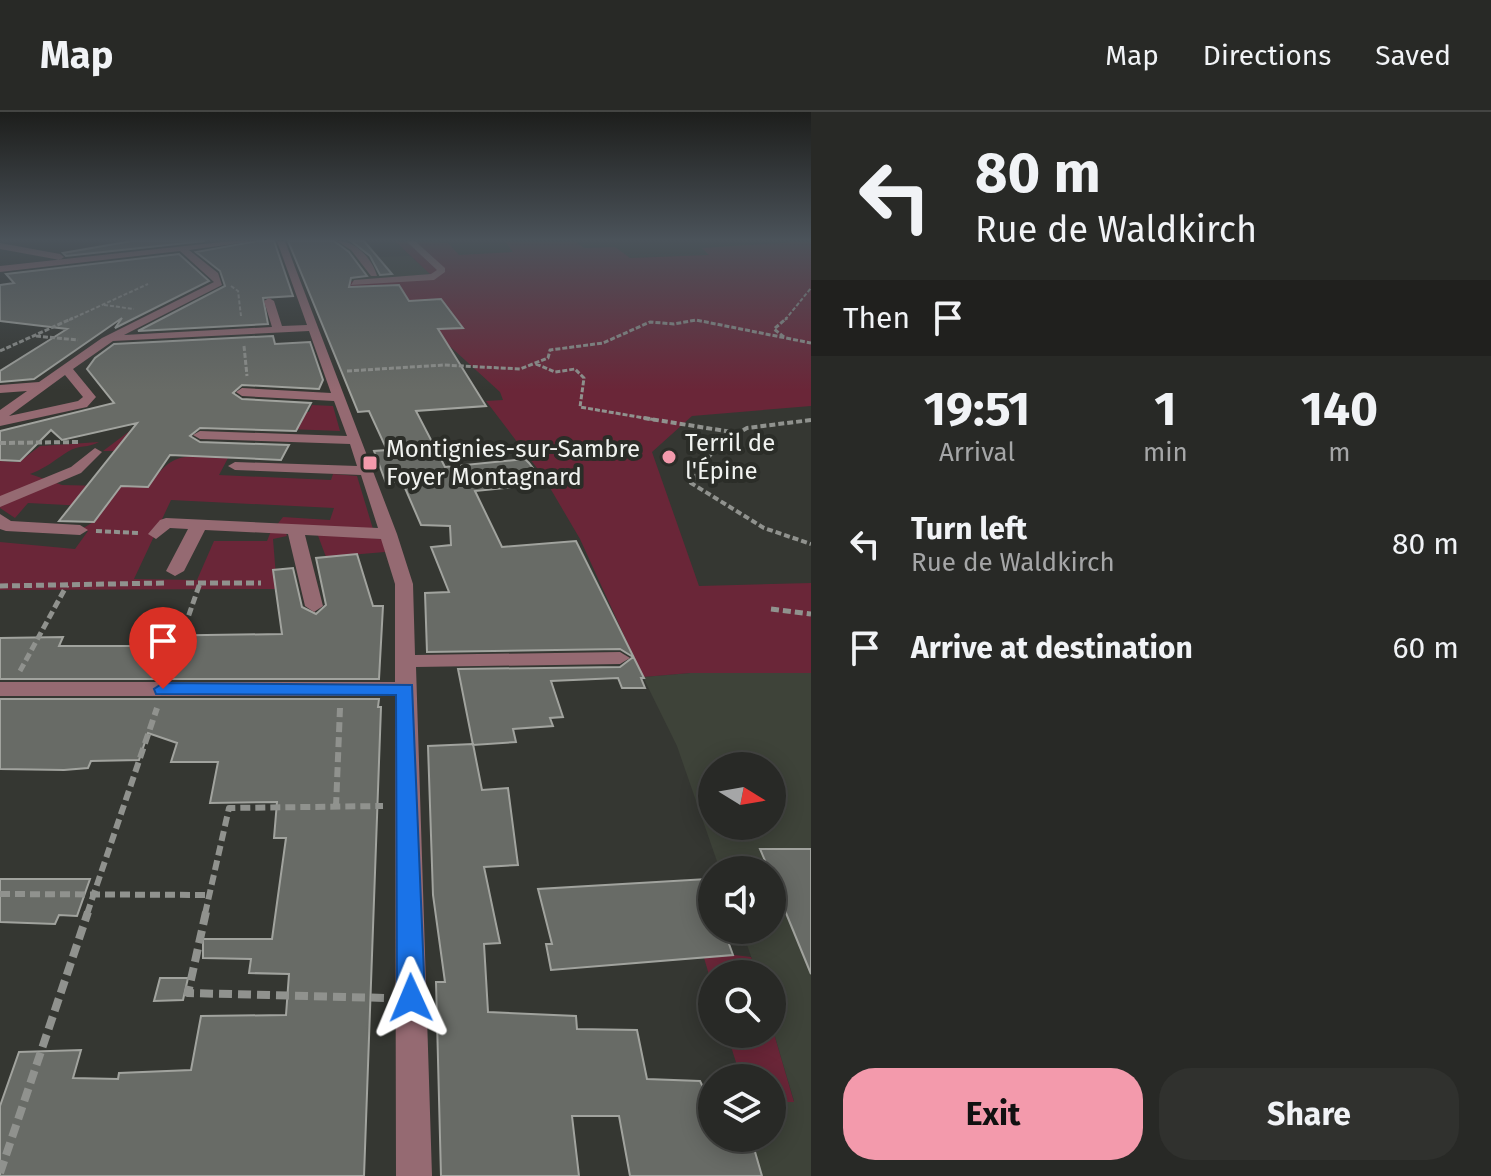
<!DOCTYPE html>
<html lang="en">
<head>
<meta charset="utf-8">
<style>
	body { margin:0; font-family:"Fira Sans",sans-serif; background:#30312e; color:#f1f3f6; height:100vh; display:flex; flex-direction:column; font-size:30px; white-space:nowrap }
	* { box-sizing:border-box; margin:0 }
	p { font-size:26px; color:#a5a6a7 }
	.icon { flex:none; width:44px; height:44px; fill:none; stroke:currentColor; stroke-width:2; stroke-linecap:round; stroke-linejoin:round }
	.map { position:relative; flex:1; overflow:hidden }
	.drawer { display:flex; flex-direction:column; background:#282926; width:680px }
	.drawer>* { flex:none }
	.hud { background:#282926; color:#f1f3f6; overflow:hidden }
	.needle { width:52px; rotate:101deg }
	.fabs { position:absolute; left:698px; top:640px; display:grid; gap:16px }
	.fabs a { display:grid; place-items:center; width:88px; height:88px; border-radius:50%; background:#282926; box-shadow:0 4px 20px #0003,0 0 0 2px #444543; font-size:40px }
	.pin { position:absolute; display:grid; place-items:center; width:68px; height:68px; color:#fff; margin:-82px -34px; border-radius:50% 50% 50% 0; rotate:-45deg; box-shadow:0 0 8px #0007 }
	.pin .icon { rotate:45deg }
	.me { position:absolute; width:88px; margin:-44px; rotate:359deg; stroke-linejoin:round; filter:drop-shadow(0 0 6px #0008) }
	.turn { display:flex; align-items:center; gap:28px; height:168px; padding:0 32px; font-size:36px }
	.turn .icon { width:104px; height:104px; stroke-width:2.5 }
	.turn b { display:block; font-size:56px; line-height:68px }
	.then { display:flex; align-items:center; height:76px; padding:0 32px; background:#0003; gap:16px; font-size:30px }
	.eta { display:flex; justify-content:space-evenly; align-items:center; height:136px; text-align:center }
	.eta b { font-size:48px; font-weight:700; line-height:56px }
	.button { display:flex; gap:16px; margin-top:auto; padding:16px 32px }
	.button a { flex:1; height:92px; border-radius:32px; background:#f39aac; color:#111; font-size:32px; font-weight:700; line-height:92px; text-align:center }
	.button a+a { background:#30312e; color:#f1f3f6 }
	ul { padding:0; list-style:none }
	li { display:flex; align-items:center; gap:24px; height:104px; padding:0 32px }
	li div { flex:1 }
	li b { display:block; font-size:30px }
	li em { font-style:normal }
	header { display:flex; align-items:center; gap:48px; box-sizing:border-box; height:112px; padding:0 40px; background:#282926; border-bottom:2px solid #444543 }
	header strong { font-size:38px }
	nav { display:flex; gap:44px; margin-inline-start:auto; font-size:28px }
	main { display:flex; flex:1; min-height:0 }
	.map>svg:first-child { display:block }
	.built { fill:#3e4339; fill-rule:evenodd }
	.green { fill:#6a2638 }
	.building { fill:#686b66; stroke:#a1a39e; stroke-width:2 }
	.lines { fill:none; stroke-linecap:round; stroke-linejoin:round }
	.path-far5 { stroke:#90928e; stroke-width:2; stroke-dasharray:4 2; stroke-linecap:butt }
	.path-far4 { stroke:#90928e; stroke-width:3; stroke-dasharray:5 2; stroke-linecap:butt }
	.path-far3 { stroke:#90928e; stroke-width:4; stroke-dasharray:6 3; stroke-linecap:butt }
	.path-far2 { stroke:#90928e; stroke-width:5; stroke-dasharray:8 4; stroke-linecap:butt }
	.path-far1 { stroke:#90928e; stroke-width:6; stroke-dasharray:10 5; stroke-linecap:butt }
	.path { stroke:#90928e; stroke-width:8; stroke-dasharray:13 6; stroke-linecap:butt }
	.minor { fill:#956a72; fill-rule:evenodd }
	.route { fill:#1a73e8; stroke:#114b97; stroke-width:2 }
	.poi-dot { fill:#f39aac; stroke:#2b2d28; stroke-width:3 }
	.labels { text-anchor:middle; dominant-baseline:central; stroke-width:8; stroke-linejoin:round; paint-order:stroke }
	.far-poi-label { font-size:24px; fill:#f0f2ef; stroke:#2b2d28; text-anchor:start }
</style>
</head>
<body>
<header>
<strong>Map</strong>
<nav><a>Map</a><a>Directions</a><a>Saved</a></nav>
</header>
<main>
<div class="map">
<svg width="811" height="1064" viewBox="0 0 811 1064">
	<rect width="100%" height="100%" fill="#353732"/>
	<path class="built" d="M327 129 368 134 377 145 410 144 431 162 344 170Z
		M690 561H811V1064H762L751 1026H772V990L794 989 772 915V862H757L742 818H772V758H720L677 634 643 565ZM712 654H772V714H712Z"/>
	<path class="green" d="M395 129 448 131 459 143 513 140 506 130 574 129 584 136 615 135 630 146 709 143 702 136 811 129V294L692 304 652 340 699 474 811 471V561H690L643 565 580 427 543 364 486 289 503 288 500 280 431 217 378 221 344 170 431 163Z
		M312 293 333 294 340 319 209 314 122 339H103L139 312 187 294 309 300Z
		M99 330C89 336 78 333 69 339 53 349 48 355 30 362L62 373 148 375C174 337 185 344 228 346L219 363 331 368 333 362 357 364 373 417 276 414 283 405 330 408 334 396 171 388 134 467 197 468 214 429H267L271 419H285L287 424 273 427 277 477 0 478V430L75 437 88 419 80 418 95 409 105 395 28 391 15 406 0 396V349L19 350 40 334Z
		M317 421 383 427 385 440 326 445Z
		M702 839 751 845 757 862H712V873Z
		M772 915 794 990H772V966H741L727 922H772Z"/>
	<path class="building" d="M132 129H205L66 144 63 141Z
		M258 129H274L293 184 263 186 268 212 138 219 225 174 220 159 196 140Z
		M288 129H334L349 140 367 164 351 166 349 175 399 173 409 189 441 187 463 216 438 217 486 294 416 299 445 355 525 347 529 351 545 372 475 379 502 435 576 429 644 566H641L645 576H622L618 566 551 569 563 605 550 606 553 614 513 617 516 630 473 633 458 557 620 555 633 545 620 537 427 540 425 481 449 480 431 435 451 433 450 414 421 413 402 369 386 371 374 339 387 338 369 299 358 300Z
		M351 129H364L392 162 380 163 370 144Z
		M179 142 209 169 115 216 122 206 34 267 0 270V259L67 217 0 209V173L14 171 6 162Z
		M273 224 275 232 310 230 323 268 319 277 242 273 233 281 242 287 311 291 296 319 200 316 190 324 200 330 289 333 281 348 170 343 148 375 121 374 94 410 59 409 137 311 62 328 51 318 20 349 0 348V319L114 291 87 257 95 246 114 232Z
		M357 442 373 494H383L379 567H0V526L63 525 59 534H136L140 524 282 522 273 458 293 456 302 495 316 502 326 493 316 446Z
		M0 587H379L378 595H381L364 1064H0V994L19 940 81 938 73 966 118 967 119 961 191 958 201 904 286 903 289 862 249 861 251 847 203 846V827H272L286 726H274L277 690 210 691 218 650H171L177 631 148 621 139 648 91 649 88 656 64 658 0 657Z
		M473 632 482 678 508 676 518 753 484 755 500 831 484 832 488 900 576 904 577 917 637 918 647 967 700 969 712 993V1026H751L762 1064H630L619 1004H572L579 1064H441L436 870H445L433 783 428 634Z
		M760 737H811V862L772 767V758H769Z
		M0 767H90L77 804 59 803 55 812 0 810Z
		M707 767 712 780V819L724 818 733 843 551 858 546 832H552L538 777Z
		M160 866H188L183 888 154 889Z"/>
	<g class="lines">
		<path class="path-far5" d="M231 174 238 179 241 204
			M104 193 134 197
			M69 208 148 172
			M785 208 811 176"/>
		<path class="path-far4" d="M36 224 78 228
			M784 225 774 217 787 206
			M244 234 247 264
			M0 239 73 206
			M536 252 555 260 575 257 584 266 580 295 656 308
			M347 259 444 253 520 257 548 246 550 238 603 231 650 210 674 212 696 208 811 231"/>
		<path class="path-far3" d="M644 306 738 321
			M811 308 747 316 717 333 691 371 764 416 811 432
			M0 331 81 330
			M96 419 138 421"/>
		<path class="path-far2" d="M186 471H261
			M0 474 164 471
			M771 497 811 502
			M20 559 67 473
			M169 560 200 471"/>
		<path class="path-far1" d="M336 695 340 596
			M0 782 211 783
			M87 802 157 596
			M205 802 229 696 383 694"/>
		<path class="path" d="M206 800 188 881 386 886
			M0 1061 88 800"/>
		<path class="minor" d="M231 129H255L189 138 218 161 222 173 124 223 272 215 264 189 269 186 274 189 282 214 307 213 277 129H285L397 422 413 472 415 543 620 540 630 546 620 552 416 555 432 1064H396L395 584H0V570H395V472L381 427 305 423 323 494 314 500 305 494 288 422 205 418 184 459 175 464 166 459 188 417 170 416 156 427 148 422 160 408 166 406 378 416 361 363 235 358 228 354 235 350 357 354 350 332 200 327 193 323 200 319 347 324 334 289 242 284 236 280 242 276 331 281 309 219 113 229 73 257 96 285 87 295 0 314V298L27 279 0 281V273L39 270 102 226 214 170 180 139 0 160V154ZM65 263 83 285 78 289 9 304Z
			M337 129C356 128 373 148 377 164H371L351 138Z
			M406 129H415L445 156V160L434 168 351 173 354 168 431 162 437 158Z
			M0 131 60 142 64 145 60 148 0 137Z
			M95 336 102 340 81 361 0 395V384L71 355Z
			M0 402 11 409 80 413 88 418 80 423 6 419 0 417Z"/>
	</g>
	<linearGradient id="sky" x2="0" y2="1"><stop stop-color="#1d1e1c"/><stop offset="0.46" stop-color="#4b535a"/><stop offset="1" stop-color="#4b535a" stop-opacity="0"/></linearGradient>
	<rect width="811" height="278" fill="url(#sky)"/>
	<path class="route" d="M163 571 412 573 425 886 421 895 411 899 401 895 397 886 396 583 156 582 154 577Z"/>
	<g class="poi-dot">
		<circle cx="669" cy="345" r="8"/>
		<rect x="362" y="343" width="16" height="16" rx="4"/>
	</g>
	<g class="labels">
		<g class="far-poi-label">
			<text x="685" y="331">Terril de<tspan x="685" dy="28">l'Épine</tspan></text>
			<text x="386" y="337">Montignies-sur-Sambre<tspan x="386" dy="28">Foyer Montagnard</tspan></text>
		</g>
	</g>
</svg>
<div class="fabs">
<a><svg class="needle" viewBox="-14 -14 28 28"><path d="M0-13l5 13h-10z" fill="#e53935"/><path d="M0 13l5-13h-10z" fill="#a5a6a7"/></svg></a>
<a><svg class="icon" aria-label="sound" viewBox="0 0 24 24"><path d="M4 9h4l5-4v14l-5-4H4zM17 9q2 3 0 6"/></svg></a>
<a><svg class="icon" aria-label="search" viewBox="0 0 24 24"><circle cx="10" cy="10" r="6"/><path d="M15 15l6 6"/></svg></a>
<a><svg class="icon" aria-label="layers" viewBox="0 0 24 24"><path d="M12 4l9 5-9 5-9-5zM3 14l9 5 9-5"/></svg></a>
</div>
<div class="pin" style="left:163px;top:577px;background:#d93025"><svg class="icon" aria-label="arrive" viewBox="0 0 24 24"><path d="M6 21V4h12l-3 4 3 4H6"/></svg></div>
<svg class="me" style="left:411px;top:886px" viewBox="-20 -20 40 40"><path d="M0-17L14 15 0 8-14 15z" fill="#1a73e8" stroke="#fff" stroke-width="4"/></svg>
</div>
<section class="drawer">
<div class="hud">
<div class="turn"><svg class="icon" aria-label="left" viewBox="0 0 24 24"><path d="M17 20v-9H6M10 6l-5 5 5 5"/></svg><div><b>80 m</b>Rue de Waldkirch</div></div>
<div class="then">Then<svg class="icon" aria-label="arrive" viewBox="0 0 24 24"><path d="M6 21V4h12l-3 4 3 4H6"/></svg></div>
</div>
<div class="eta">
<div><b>19:51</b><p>Arrival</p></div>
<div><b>1</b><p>min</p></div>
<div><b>140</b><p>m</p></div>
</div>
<ul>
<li><svg class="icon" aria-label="left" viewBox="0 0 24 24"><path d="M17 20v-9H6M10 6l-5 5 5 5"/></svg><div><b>Turn left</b><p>Rue de Waldkirch</p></div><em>80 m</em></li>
<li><svg class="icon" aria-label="arrive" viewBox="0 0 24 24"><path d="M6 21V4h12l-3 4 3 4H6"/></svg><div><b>Arrive at destination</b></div><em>60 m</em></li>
</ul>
<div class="button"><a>Exit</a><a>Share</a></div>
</section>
</main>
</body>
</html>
